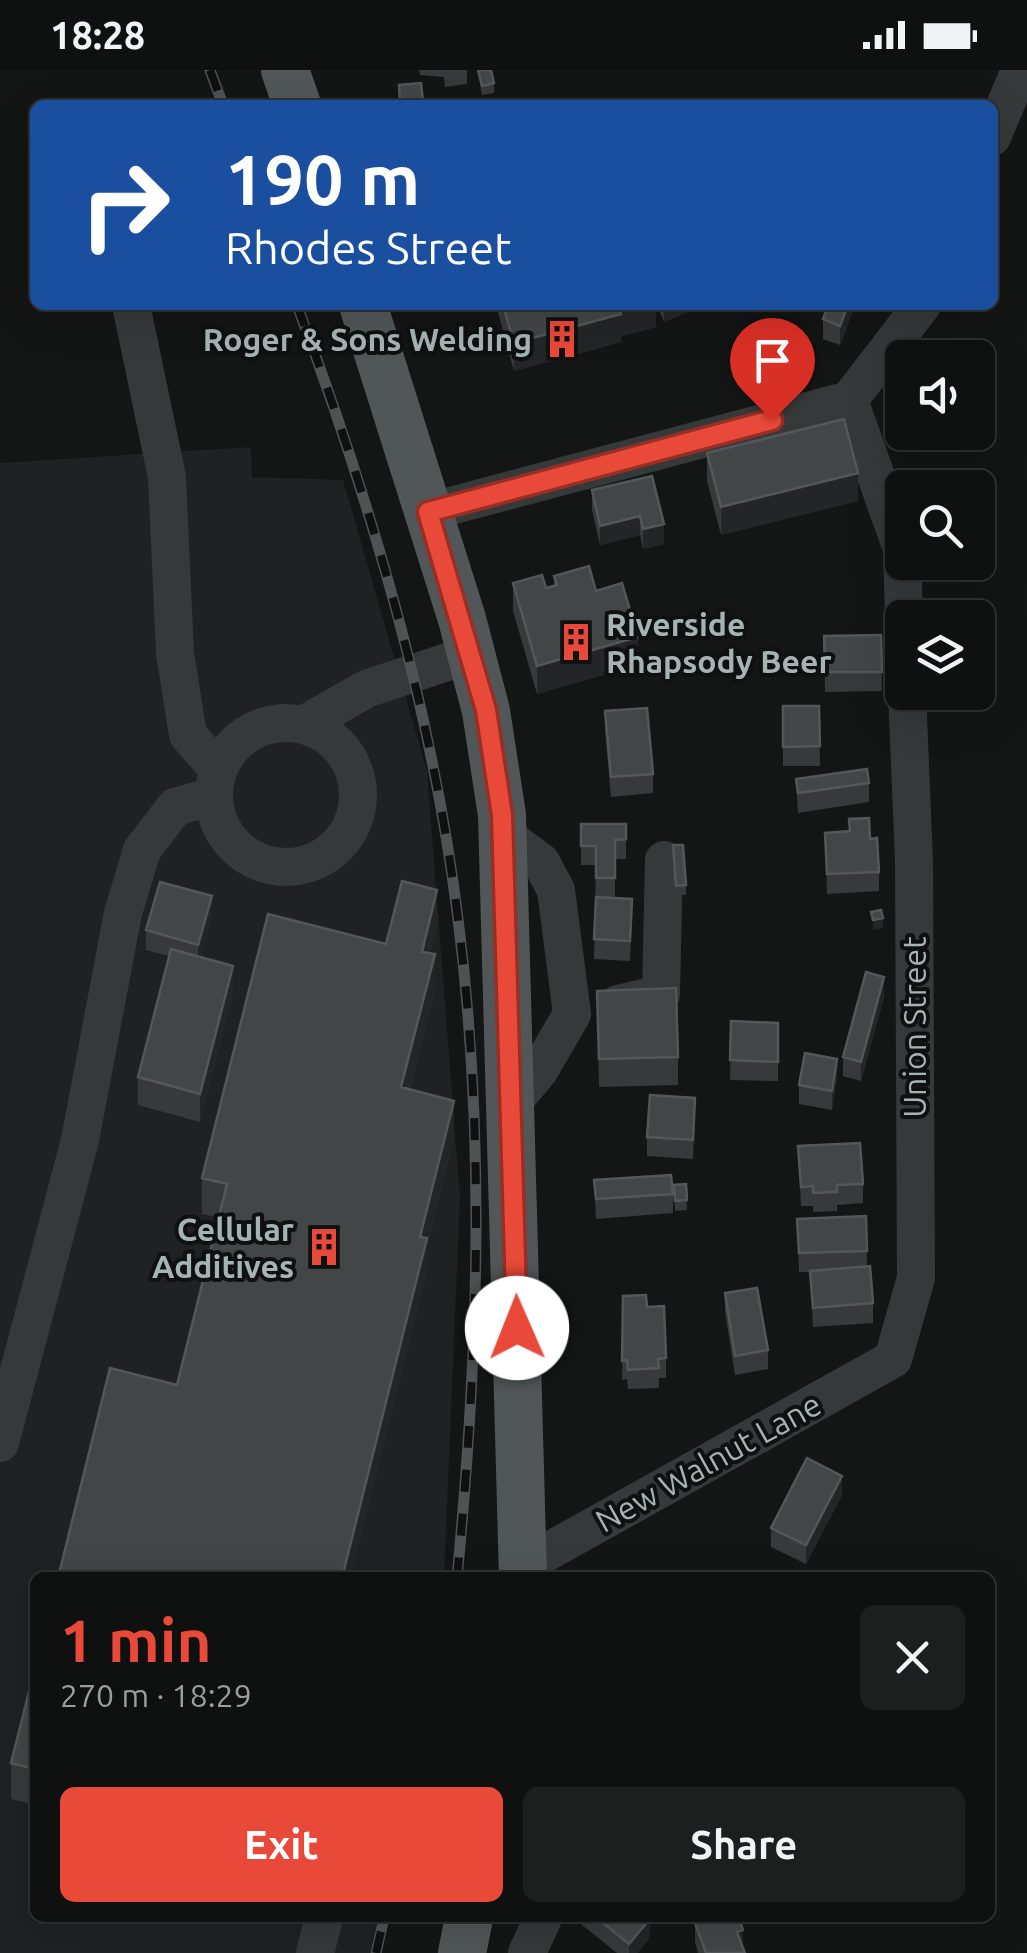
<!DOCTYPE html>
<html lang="en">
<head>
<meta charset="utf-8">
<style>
	body { margin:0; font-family:Ubuntu,sans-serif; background:#1d1e1e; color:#f1f3f6; height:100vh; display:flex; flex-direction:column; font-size:38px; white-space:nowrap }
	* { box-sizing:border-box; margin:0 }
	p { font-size:32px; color:#9b9d9f }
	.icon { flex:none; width:55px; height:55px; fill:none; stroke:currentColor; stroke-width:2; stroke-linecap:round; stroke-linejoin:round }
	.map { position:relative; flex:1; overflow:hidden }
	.drawer { position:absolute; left:30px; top:1502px; width:965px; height:350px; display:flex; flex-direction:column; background:#0f1010; border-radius:15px; box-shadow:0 10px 40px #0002,0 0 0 2px #2f3030 }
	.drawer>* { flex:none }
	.top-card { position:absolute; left:30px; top:30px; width:968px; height:210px; border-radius:15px; box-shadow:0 10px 40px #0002,0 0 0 2px #2f3030; background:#1a4fa0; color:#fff; overflow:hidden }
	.fabs { position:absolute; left:885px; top:270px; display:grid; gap:20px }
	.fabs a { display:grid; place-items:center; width:110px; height:110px; border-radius:15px; background:#0f1010; box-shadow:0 10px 40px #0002,0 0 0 2px #2f3030; font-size:50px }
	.pin { position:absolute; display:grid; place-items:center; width:85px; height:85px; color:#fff; margin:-102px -42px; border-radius:50% 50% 50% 0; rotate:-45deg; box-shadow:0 0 10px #0007 }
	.pin .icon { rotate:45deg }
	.me { position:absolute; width:110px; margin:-55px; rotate:359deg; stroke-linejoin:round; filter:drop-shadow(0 0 8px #0008) }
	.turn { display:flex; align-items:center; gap:35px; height:210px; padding:0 30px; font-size:45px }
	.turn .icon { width:130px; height:130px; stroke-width:2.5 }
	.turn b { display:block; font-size:70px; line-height:85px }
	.round { display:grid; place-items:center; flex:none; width:105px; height:105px; border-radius:15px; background:#1d1e1e }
	.head { display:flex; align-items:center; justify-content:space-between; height:170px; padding:0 30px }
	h1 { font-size:60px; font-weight:700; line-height:75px; color:#e94938 }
	.action { display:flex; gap:20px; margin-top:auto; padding:20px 30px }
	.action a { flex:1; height:115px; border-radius:15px; background:#e94938; color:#fff; font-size:40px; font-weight:700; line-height:115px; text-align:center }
	.action a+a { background:#1d1e1e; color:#f1f3f6 }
	.status { display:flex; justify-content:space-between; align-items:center; height:70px; padding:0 50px; background:#0f1010; direction:ltr }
	.status svg { height:28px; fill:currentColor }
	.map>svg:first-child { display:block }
	.built { fill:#202122 }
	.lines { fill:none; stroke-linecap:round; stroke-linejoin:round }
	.minor { stroke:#35393a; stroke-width:38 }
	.major { stroke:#515759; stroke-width:48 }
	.rail-casing { stroke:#4e5455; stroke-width:11 }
	.rail { stroke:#0f1010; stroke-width:8; stroke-dasharray:22; stroke-linecap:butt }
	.wall { fill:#37393a }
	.shaded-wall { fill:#242526 }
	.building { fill:#434647; stroke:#535759; stroke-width:2.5 }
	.route-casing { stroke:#972f24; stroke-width:25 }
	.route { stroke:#e94938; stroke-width:18 }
	.labels { text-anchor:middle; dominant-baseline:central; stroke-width:8; stroke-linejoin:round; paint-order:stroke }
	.poi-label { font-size:32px; font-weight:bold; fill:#a6b3b5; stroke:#0f1010; text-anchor:end }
	.street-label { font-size:32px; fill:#a6b3b5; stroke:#0f1010 }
</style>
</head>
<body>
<div class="status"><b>18:28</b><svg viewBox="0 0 49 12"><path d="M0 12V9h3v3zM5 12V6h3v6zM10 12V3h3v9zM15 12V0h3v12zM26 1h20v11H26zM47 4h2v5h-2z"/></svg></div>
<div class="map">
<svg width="1027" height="1883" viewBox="0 0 1027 1883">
	<rect width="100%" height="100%" fill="#141515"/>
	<path class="built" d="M251 377 252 407 343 410 427 701 460 1127 444 1507 35 1508V1848H377L370 1883H0V393Z"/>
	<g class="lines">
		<path class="minor" d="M992 67 1020 0
			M131 235 167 407 175 583 188 665 218 699
			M849 330 902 479 904 548
			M428 442 849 330 922 235
			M214 725a72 72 0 1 1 144 0a72 72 0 1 1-144 0Z
			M305 654 366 619 471 584
			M503 764 541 792 556 820 572 944 539 1001 511 1034
			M618 934 661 924 664 790
			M0 1373 80 1070 123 843 142 780 175 737 213 726
			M524 1495 893 1289 916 1208 914 792 907 622
			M315 1883 324 1848
			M527 1883 543 1848"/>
		<path class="major" d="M285 0 297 35
			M363 235 462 549 486 641 502 745 523 1508
			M462 1883 469 1848"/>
		<g class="rail-casing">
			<path id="rail" d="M210 0 223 35
				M297 235C371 433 432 639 458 849 486 1069 478 1288 457 1508
				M376 1883 384 1848"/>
		</g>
		<use href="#rail" class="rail"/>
	</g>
	<path class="wall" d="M419 0H467V14L445 17 444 7 420 5Z
		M478 0 494 13V23L482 25Z
		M496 235H656V257L621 266V272L514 301Z
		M657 235H704L664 252Z
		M855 235 840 275 823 269V249Z
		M707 383 858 431 721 465 707 411Z
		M652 406 664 474 643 479 640 465 600 475 592 440V420Z
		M554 506 596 521 638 595 537 624 513 541V513L546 518 554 516Z
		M881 565 882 621 825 622 824 566Z
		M783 636H819L820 696H783Z
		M605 641 653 704V723L611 727 605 660Z
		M796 709 869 713V732L798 743Z
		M581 754H626V789H615V827H597L632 849 630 891 594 889 596 795H581Z
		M825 763 870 769 879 802V821L827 824Z
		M673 775 686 815V825L676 826Z
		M212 846 200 887 233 924 200 1052 138 1035V1007L169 886 146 880V860Z
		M437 856 430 884 435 921 410 1020 454 1067 427 1177V1204L177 1315 219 1148 202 1144V1108L386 874Z
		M597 921 678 987V1015L599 1017Z
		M884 927 861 1011 843 1006V987Z
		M731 951 778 953V1011L730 1010Z
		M837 1008 832 1040 799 1034V1015Z
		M695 1047 693 1089 647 1086V1067Z
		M798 1076 863 1114V1133L837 1135V1141L813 1142V1136H801Z
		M594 1110 673 1124V1143L596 1149Z
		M686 1114 687 1140 675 1141 674 1115Z
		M866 1146 867 1196 873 1233V1253L813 1257 810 1202H799L797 1149Z
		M725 1223 768 1280V1299L735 1305 725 1242Z
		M623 1226 647 1237 666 1288V1308H659V1318L628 1319 627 1309 622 1310Z
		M842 1425 806 1494 771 1477V1458Z
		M35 1598V1735L11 1729V1693Z
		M582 1848H650L649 1869 637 1883H617L582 1855Z
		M695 1853 743 1878 745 1883H698L695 1872Z"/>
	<path class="shaded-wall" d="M634 235H656V257L621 266V272L514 301V273Z
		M664 235H704L664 252Z
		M848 235H855L840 275V256Z
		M858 403V431L721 465V437Z
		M640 446V465L600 475V456Z
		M664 454V474L643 479V459Z
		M638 567V595L537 624V596Z
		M437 820V856L422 918V882Z
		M212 826V846L198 895V875Z
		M883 848V858L873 860V850Z
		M435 884V921L401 1054V1017Z
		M233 896V924L200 1052V1024Z
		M884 907V927L861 1011V992Z
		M837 989V1008L832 1040V1021Z
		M454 1031V1067L427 1177V1204L351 1508H342L420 1167Z
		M842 1406V1425L806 1494V1475Z
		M642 1848H650L649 1869 637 1883H629V1874Z
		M743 1860V1879L737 1862Z"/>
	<path class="building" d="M478 0H491L494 13 482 16Z
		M421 13 423 32 400 34 399 15Z
		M503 235H634L620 239 621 244 514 273Z
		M828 235H848L840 256 823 249Z
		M844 349 858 403 721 437 707 383Z
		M652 406 664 454 643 459 640 446 600 456 592 420Z
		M589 496 596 521 622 513 638 567 537 596 513 513 542 505 546 518 557 515 554 506Z
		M881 565 882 602H825L824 566Z
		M783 636H819L820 676 783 677Z
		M647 638 653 704 611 707 605 641Z
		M867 699 869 713 798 723 796 709Z
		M869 748 870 769 877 768 879 802 827 804 825 763 850 761 849 749Z
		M581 754H626V769L615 770V808H596V776H581Z
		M673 775H683L686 815 676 816Z
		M402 811 437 820 422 882 435 884 401 1017 454 1031 420 1167 427 1168 342 1508H58L110 1298 177 1315 227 1114 202 1108 268 844 386 874Z
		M160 812 212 826 198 875 146 860Z
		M596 827 632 829 630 871 594 869Z
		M881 840 883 848 873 850 871 842Z
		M171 879 233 896 200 1024 138 1007Z
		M866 902 884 907 861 992 843 987Z
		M676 918 678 987 599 989 597 921Z
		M731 951 778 953V992L730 990Z
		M805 983 837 989 832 1021 799 1015Z
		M650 1025 695 1028 693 1070 647 1067Z
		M860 1073 863 1114 837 1115V1122L813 1123V1116L801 1117 798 1076Z
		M671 1105 673 1124 596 1129 594 1110Z
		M686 1114 687 1130 675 1131 674 1115Z
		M866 1146 867 1181 799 1183 797 1149Z
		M870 1196 873 1233 813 1238 810 1201Z
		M757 1218 768 1280 735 1286 725 1223Z
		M646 1225 647 1237 664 1236 666 1288 658 1289 659 1298 628 1300 627 1290 622 1291 623 1226Z
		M807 1388 842 1406 806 1475 771 1458Z
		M35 1598V1699L11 1693Z
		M597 1848H647L649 1850 629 1874Z
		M709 1848H727L728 1849 739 1848 743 1860 737 1862 745 1883H706L695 1853Z"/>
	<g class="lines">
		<g class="route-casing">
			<path id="route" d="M517 1258 502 745 486 640 428 442 772 350"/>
		</g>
		<use href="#route" class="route"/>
	</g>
	<defs>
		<g id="building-bare" transform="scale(3)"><path d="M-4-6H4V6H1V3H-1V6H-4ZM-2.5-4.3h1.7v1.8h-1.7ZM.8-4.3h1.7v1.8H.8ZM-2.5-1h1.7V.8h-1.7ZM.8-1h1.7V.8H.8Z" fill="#e94938" stroke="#0f1010" stroke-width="2.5" paint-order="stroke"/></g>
	</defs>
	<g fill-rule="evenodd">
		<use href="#building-bare" x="562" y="269"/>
		<use href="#building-bare" x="576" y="572"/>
		<use href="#building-bare" x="324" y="1177"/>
	</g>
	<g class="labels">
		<g class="poi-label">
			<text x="532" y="269">Roger &amp; Sons Welding</text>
			<text x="606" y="554" text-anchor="start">Riverside<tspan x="606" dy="37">Rhapsody Beer</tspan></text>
			<text x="294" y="1159">Cellular<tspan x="294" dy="37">Additives</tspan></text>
		</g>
		<g class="street-label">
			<text transform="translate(914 957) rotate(-90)">Union Street</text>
			<text transform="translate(708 1392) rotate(-29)">New Walnut Lane</text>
		</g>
	</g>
</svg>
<div class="fabs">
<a><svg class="icon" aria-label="sound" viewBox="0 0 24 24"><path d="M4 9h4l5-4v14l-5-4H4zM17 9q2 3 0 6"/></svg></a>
<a><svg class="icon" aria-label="search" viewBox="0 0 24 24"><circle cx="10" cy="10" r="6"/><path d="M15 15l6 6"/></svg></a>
<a><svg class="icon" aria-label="layers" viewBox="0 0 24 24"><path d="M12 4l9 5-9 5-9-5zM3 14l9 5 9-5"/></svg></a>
</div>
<div class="pin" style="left:772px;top:350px;background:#d93025"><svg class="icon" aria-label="arrive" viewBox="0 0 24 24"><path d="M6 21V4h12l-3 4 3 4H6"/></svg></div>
<svg class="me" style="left:517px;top:1258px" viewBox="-20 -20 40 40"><circle r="19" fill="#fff"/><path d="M0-13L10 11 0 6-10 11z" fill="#e94938"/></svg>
<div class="top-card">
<div class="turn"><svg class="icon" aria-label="right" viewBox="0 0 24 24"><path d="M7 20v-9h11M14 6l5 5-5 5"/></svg><div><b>190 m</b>Rhodes Street</div></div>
</div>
<section class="drawer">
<div class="head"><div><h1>1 min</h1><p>270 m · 18:29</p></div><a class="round"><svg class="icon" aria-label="close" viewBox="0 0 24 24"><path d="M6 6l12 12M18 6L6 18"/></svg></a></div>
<div class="action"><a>Exit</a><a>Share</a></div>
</section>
</div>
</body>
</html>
